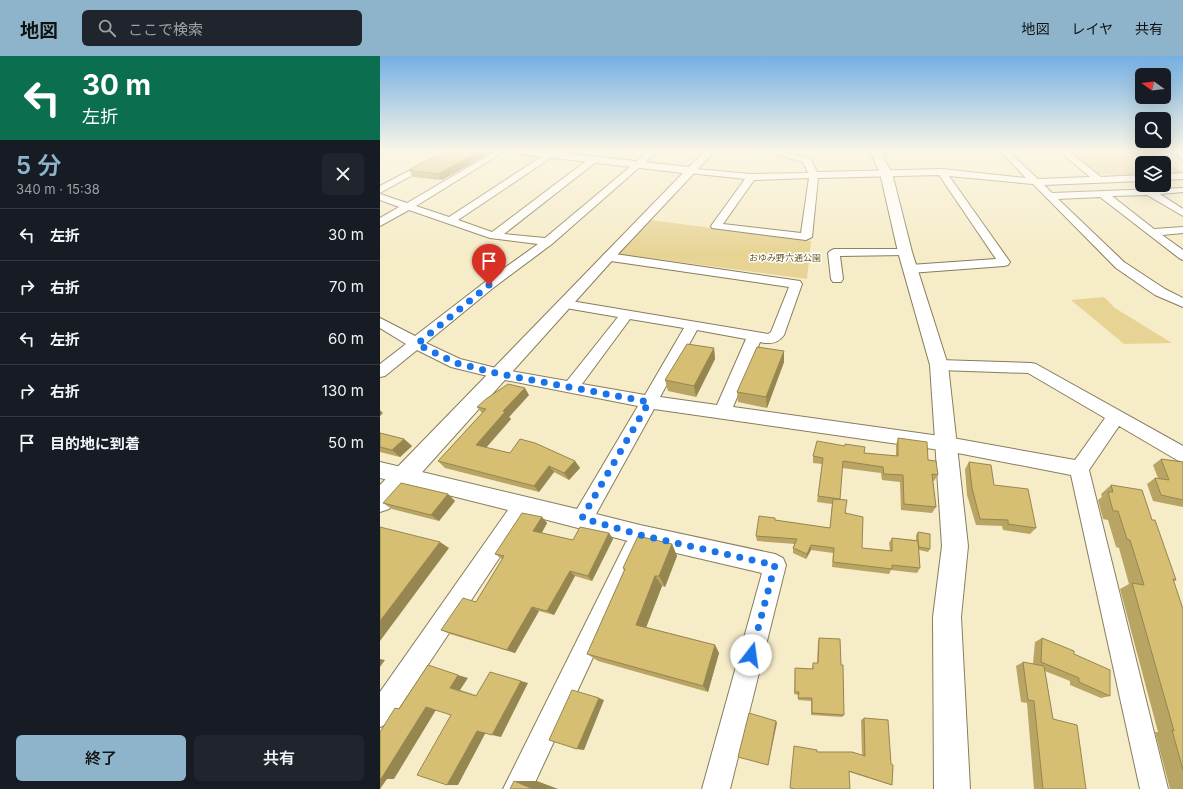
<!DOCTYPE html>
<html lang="ja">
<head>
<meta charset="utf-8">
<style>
	body { margin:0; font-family:Inter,"Noto Sans JP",sans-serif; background:#20242c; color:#f1f3f6; height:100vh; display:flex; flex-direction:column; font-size:15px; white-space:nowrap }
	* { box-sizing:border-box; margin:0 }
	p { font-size:13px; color:#9ea1a6 }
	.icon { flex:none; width:22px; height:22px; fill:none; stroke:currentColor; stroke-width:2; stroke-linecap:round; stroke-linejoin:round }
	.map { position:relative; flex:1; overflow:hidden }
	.panel { display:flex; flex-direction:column; background:#171b24; width:380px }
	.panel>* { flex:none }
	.banner { background:#0b6e4f; color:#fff; overflow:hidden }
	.needle { width:26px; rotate:284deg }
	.controls { position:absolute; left:755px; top:12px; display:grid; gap:8px }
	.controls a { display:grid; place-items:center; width:36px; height:36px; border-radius:6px; background:#171b24; box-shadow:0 4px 16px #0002; font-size:20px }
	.pin { position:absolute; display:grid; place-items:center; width:34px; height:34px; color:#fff; margin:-41px -17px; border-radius:50% 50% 50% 0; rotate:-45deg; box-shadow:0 0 4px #0007 }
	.pin .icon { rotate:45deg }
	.me { position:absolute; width:44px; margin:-22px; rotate:15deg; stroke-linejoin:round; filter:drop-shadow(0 0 3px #0008) }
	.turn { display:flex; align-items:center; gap:14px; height:84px; padding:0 16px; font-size:18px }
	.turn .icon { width:52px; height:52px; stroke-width:2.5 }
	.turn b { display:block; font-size:28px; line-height:34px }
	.round { display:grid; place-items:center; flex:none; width:42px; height:42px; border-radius:6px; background:#20242c }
	.overview { display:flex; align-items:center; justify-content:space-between; height:68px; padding:0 16px }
	h1 { font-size:24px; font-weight:600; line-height:30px; color:#8eb4cc }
	.action { display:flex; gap:8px; margin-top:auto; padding:8px 16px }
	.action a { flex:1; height:46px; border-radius:6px; background:#8eb4cc; color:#111; font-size:16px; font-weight:600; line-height:46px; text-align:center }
	.action a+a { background:#20242c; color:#f1f3f6 }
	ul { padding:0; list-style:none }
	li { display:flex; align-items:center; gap:12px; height:52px; padding:0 16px; border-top:1px solid #363941 }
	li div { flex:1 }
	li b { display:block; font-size:15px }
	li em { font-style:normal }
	header { display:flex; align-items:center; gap:24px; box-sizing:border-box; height:56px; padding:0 20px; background:#8eb4cc; color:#111 }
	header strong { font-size:19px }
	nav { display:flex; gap:22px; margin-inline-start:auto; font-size:14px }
	.search { width:280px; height:36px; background:#20242c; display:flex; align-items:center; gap:10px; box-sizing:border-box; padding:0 14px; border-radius:6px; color:#9ea1a6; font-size:15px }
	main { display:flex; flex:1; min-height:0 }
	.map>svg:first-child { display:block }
	.green { fill:#e7d495 }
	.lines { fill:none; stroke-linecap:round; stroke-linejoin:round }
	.minor-casing { stroke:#877d5d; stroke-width:2 }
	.tertiary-casing { stroke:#877d5d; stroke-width:2 }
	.minor { fill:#fff; fill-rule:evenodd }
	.tertiary { fill:#fff; fill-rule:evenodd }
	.wall { fill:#b8a463 }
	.shaded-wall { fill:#968650 }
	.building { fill:#d6bf73; stroke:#968650 }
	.route { stroke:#1a73e8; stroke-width:7; stroke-dasharray:0 12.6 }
	.labels { text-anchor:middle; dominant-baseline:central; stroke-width:3; stroke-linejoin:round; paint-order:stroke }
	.far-park-label { font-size:9px; fill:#65551c; stroke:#fff }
</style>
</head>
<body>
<header>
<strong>地図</strong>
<div class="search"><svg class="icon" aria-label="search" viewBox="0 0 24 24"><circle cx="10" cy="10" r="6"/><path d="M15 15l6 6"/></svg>ここで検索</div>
<nav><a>地図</a><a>レイヤ</a><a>共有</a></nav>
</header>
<main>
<section class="panel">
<div class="banner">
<div class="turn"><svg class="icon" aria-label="left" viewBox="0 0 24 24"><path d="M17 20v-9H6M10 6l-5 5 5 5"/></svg><div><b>30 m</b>左折</div></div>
</div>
<div class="overview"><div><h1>5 分</h1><p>340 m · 15:38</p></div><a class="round"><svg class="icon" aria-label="close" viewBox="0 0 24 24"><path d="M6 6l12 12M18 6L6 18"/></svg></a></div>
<ul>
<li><svg class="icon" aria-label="left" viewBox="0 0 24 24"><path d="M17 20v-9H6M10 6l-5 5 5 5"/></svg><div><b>左折</b></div><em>30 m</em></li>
<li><svg class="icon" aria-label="right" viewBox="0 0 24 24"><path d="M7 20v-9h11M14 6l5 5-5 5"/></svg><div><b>右折</b></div><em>70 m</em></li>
<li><svg class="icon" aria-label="left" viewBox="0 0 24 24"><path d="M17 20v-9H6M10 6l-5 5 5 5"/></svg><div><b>左折</b></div><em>60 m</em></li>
<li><svg class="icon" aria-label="right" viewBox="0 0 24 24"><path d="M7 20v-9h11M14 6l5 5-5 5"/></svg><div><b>右折</b></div><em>130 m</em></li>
<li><svg class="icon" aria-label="arrive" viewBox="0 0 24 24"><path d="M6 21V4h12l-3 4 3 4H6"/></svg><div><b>目的地に到着</b></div><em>50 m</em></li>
</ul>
<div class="action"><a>終了</a><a>共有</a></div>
</section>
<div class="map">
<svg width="803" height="733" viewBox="0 0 803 733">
	<rect width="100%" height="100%" fill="#f6ecc8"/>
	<path class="green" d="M688 95H769L803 117 784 118V107H762V119L718 118Z
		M270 164 431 185 427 223 239 198Z
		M724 241 735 252 792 287 744 288 691 244Z"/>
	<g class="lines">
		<g class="minor-casing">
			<path id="minor" d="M50 95H59L65 101 0 137V130L55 101Z
				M116 95H125L36 150 69 161 170 95H179L178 97 78 164 112 176 210 102H216L217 104 216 106 124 178 165 182 269 95H278L172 188 113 232 46 287 80 303 120 313 187 325 238 261 180 251 178 248 180 245 185 244 388 278 391 276 409 231 224 204 222 201 224 198 228 197 420 225 422 228 404 279C398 288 389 288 380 286L353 351 567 381 695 404 725 362 648 317 559 314 554 313 551 309 554 305 559 304 651 307 656 308 803 390V406L797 404 739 370 709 414 788 733H760L691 419 567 395 274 353 216 458 260 469 395 498 403 502 406 509 350 733H322L382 517 262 489 263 493 260 500 152 733H123L246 486 248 485 148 459 9 667 0 671V636L128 454 0 422V406L197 453 258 350 120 323 71 311 37 294 5 320 0 321V308L26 288 0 272V262L35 280 105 226 158 188 110 182 29 154 0 170V162L19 151 0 144V138L27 147ZM250 263 304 272 265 339 202 328ZM317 274 366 283 337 349 280 341Z
				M390 95H402L430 102 437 116 562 113 646 122 620 95H628L658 123 710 121 679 95H688L721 121 762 119V125L664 129 672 137 803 132V136L780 138 803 153V160L767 139 732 140 774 173 803 171V177L782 179 803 194V204L799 202 720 141 678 143 744 206 785 233 803 242V251L775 239 736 212 653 128 569 120 630 206 628 209 624 210 530 217 526 216 524 213 526 210 530 209 616 203 559 119 438 122 432 181 426 184 332 172 331 170 365 123 309 117 306 116 304 114 306 112 371 118 428 117 423 106 391 97ZM429 122 421 177 343 168 374 124Z
				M492 95H511C507 99 496 99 492 95Z
				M789 95H798L803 97V104Z
				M803 117V123L784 124V118Z
				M454 193H525L529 194 531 196 529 198 525 199 460 200 463 223 461 226H453L451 223 448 197 450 195Z"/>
		</g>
		<g class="tertiary-casing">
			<path id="tertiary" d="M134 95H163L309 111 325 95H335L238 198 9 453 0 456V429L303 117 139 98Z
				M490 95H500L512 117 532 196 568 309 588 490 581 561 590 733H554L553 561 562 490 550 309 518 196 500 117Z"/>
		</g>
		<use href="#minor" class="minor"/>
		<use href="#tertiary" class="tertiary"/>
	</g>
	<path class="wall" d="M65 95H114L62 124 33 121 29 114Z
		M334 292 335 303 316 341 288 335 285 324Z
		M404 306 387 352 358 346 357 336Z
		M149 339 129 361 131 363 106 392 130 397 195 405 200 412 189 424 174 416 159 436 65 412 58 405 102 357 97 351Z
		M0 377 24 383 32 390 20 401 0 396Z
		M518 382 548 404 558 419 554 425H553L556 451 552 457 521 454 520 426 502 424 501 417 462 412 460 443 482 492 510 495 509 487 512 482 536 484V479L538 476 550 493 548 496 539 494 540 512 537 517 511 514 509 518 452 511 453 497 431 494 426 503 413 497V492L415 488 377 485 376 480 395 464 450 472 452 448 437 446 442 408 433 407V400L484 397 516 400V389Z
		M781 403 803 406V451L773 445 767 428 775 422H778L773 409Z
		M589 406 614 429 656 472 650 478 623 474 622 470 596 469 587 439 585 413Z
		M731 429 772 464 796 524 793 526 803 553V733H790L775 676H778L740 533 749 528 739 492 736 491 728 464 723 463 718 444 722 441 721 438Z
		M68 438 75 445 59 465 12 453 3 447Z
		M162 461 167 467 162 477 193 484 229 477 233 483 212 525 195 520 174 559 159 555 135 597 70 578 61 574 96 546 122 503 115 498Z
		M292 488 297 500 285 531 282 530 266 571 335 589 339 597 328 636 218 605 207 598 244 515 243 512Z
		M439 582 461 609 464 659 462 661 431 659V645L418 644V639L414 638 415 612 432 613 433 607H437L438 586Z
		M662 582 694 598 730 640 721 642 690 629V625L665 615 673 663 706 733H654L647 647 641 646 636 610 643 606 653 608 655 586Z
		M484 662 512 729 508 728 469 716 437 696 482 699 481 664Z"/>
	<path class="shaded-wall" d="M0 95H11L0 97Z
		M100 95H114L62 124 58 118Z
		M334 292 335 303 316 341 314 330Z
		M404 295V306L387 352 386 341Z
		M145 332 149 339 129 361 131 363 102 396 96 389 123 355Z
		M0 354 3 357 0 360Z
		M24 383 32 390 20 401 12 394Z
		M195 405 200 412 189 424 184 417Z
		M169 410 174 416 159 436 154 430Z
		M68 438 75 445 59 465 51 459Z
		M162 461 167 467 159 481 153 475Z
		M229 477 233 483 212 525 208 520Z
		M60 486 69 492 0 585V565Z
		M292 488 297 500 285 531 279 520Z
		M431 489V494L426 503 427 498Z
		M190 515 195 520 174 559 167 555Z
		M275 520 282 530 264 577 256 569Z
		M152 551 159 555 135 597 127 594Z
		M335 589 339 597 328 636 323 630Z
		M0 603 5 604 0 611Z
		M78 619 88 622 80 634 105 642 70 632Z
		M141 625 148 627 121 681 112 679Z
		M219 642 224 644 204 694 197 693Z
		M46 651 56 654 14 723H7L0 733V721Z
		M396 665 397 667 388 710V709Z
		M97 675 106 676 78 729H67Z
		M134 725H157L178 733H153Z"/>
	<path class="building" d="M65 95H100L58 118 29 114Z
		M307 288 334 292 314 330 285 324Z
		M377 291 404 295 386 341 357 336Z
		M128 328 145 332 123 355 125 356 96 389 130 397 140 383 155 387 195 405 184 417 169 410 154 430 58 405 106 353 97 351 106 343Z
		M0 377 24 383 12 394 0 391Z
		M518 382 547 386 548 404 556 405 558 419 552 418 556 451 524 448 523 419 504 418 503 411 463 405 460 443 438 440 443 402 433 400 437 385 465 390V388L485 391 484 397 518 400Z
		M781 403 803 406V444L781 439 775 422 789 424Z
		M589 406 611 409 614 429 648 433 656 472 628 468V464L600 463 592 432Z
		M21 427 68 438 51 459 3 447Z
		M731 429 762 434 772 464H775L796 524 793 523 803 553V714L792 674 794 675 752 527 764 529 750 484 747 483 738 455H733L728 436H733Z
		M453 443 467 444 465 457 483 461 482 492 512 495V482L538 485 540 512 512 509V513L453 506 454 492 431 489 427 498 413 492 417 483 376 480 379 460 395 462V464L450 472Z
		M142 457 162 461 153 475 193 484 200 471 229 477 208 520 190 515 167 555 152 551 127 594 61 574 83 542 96 546 124 500 115 498Z
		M0 471 60 486 0 565Z
		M538 476 550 478V493L539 491 538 485Z
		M258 480 292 488 279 520H275L256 569 335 589 323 630 207 598 245 513 243 512Z
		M439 582 460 583 461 609H463L464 659 432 657V642H418L419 636H415V612L433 613V607H438Z
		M662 582 694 595V598L730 614V640L699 626V622L661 606Z
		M643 606 664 610 673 663 697 669 706 733H663L654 645 648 644Z
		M48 609 78 619 70 632 96 640 110 616 141 625 112 679 97 675 67 729 37 719 71 659 46 651 1 723H0V676L15 652 19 653Z
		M192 634 219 642 197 693 169 684Z
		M369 657 396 665 388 709 358 701Z
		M484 662 508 664 511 708 513 709 512 729 469 715 470 733H415L410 732 414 690 437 694V696H472L485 700Z
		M134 725 153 733H130Z"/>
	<linearGradient id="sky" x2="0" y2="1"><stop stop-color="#74b0e3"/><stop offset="0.48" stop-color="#fbf6e6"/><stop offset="1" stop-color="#fbf6e6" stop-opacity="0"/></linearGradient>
	<rect width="803" height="197" fill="url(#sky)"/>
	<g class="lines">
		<path class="route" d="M109 229 37 288 76 307 120 318 269 346 202 462 260 479 395 509 371 599"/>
	</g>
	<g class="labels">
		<g class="far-park-label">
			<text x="405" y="201">おゆみ野六通公園</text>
		</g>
	</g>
</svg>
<div class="controls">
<a><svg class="needle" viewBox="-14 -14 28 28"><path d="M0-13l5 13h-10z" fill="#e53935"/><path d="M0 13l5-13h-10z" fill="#9ea1a6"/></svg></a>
<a><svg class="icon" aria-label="search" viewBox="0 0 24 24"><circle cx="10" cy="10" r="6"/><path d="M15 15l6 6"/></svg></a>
<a><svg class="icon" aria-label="layers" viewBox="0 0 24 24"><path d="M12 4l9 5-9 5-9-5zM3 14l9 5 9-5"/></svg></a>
</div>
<div class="pin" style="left:109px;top:229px;background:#d93025"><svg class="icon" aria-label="arrive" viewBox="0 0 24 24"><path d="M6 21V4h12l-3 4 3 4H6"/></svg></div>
<svg class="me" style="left:371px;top:599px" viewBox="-20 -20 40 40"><circle r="19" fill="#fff"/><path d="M0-13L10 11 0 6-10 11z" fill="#1a73e8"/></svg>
</div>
</main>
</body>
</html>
